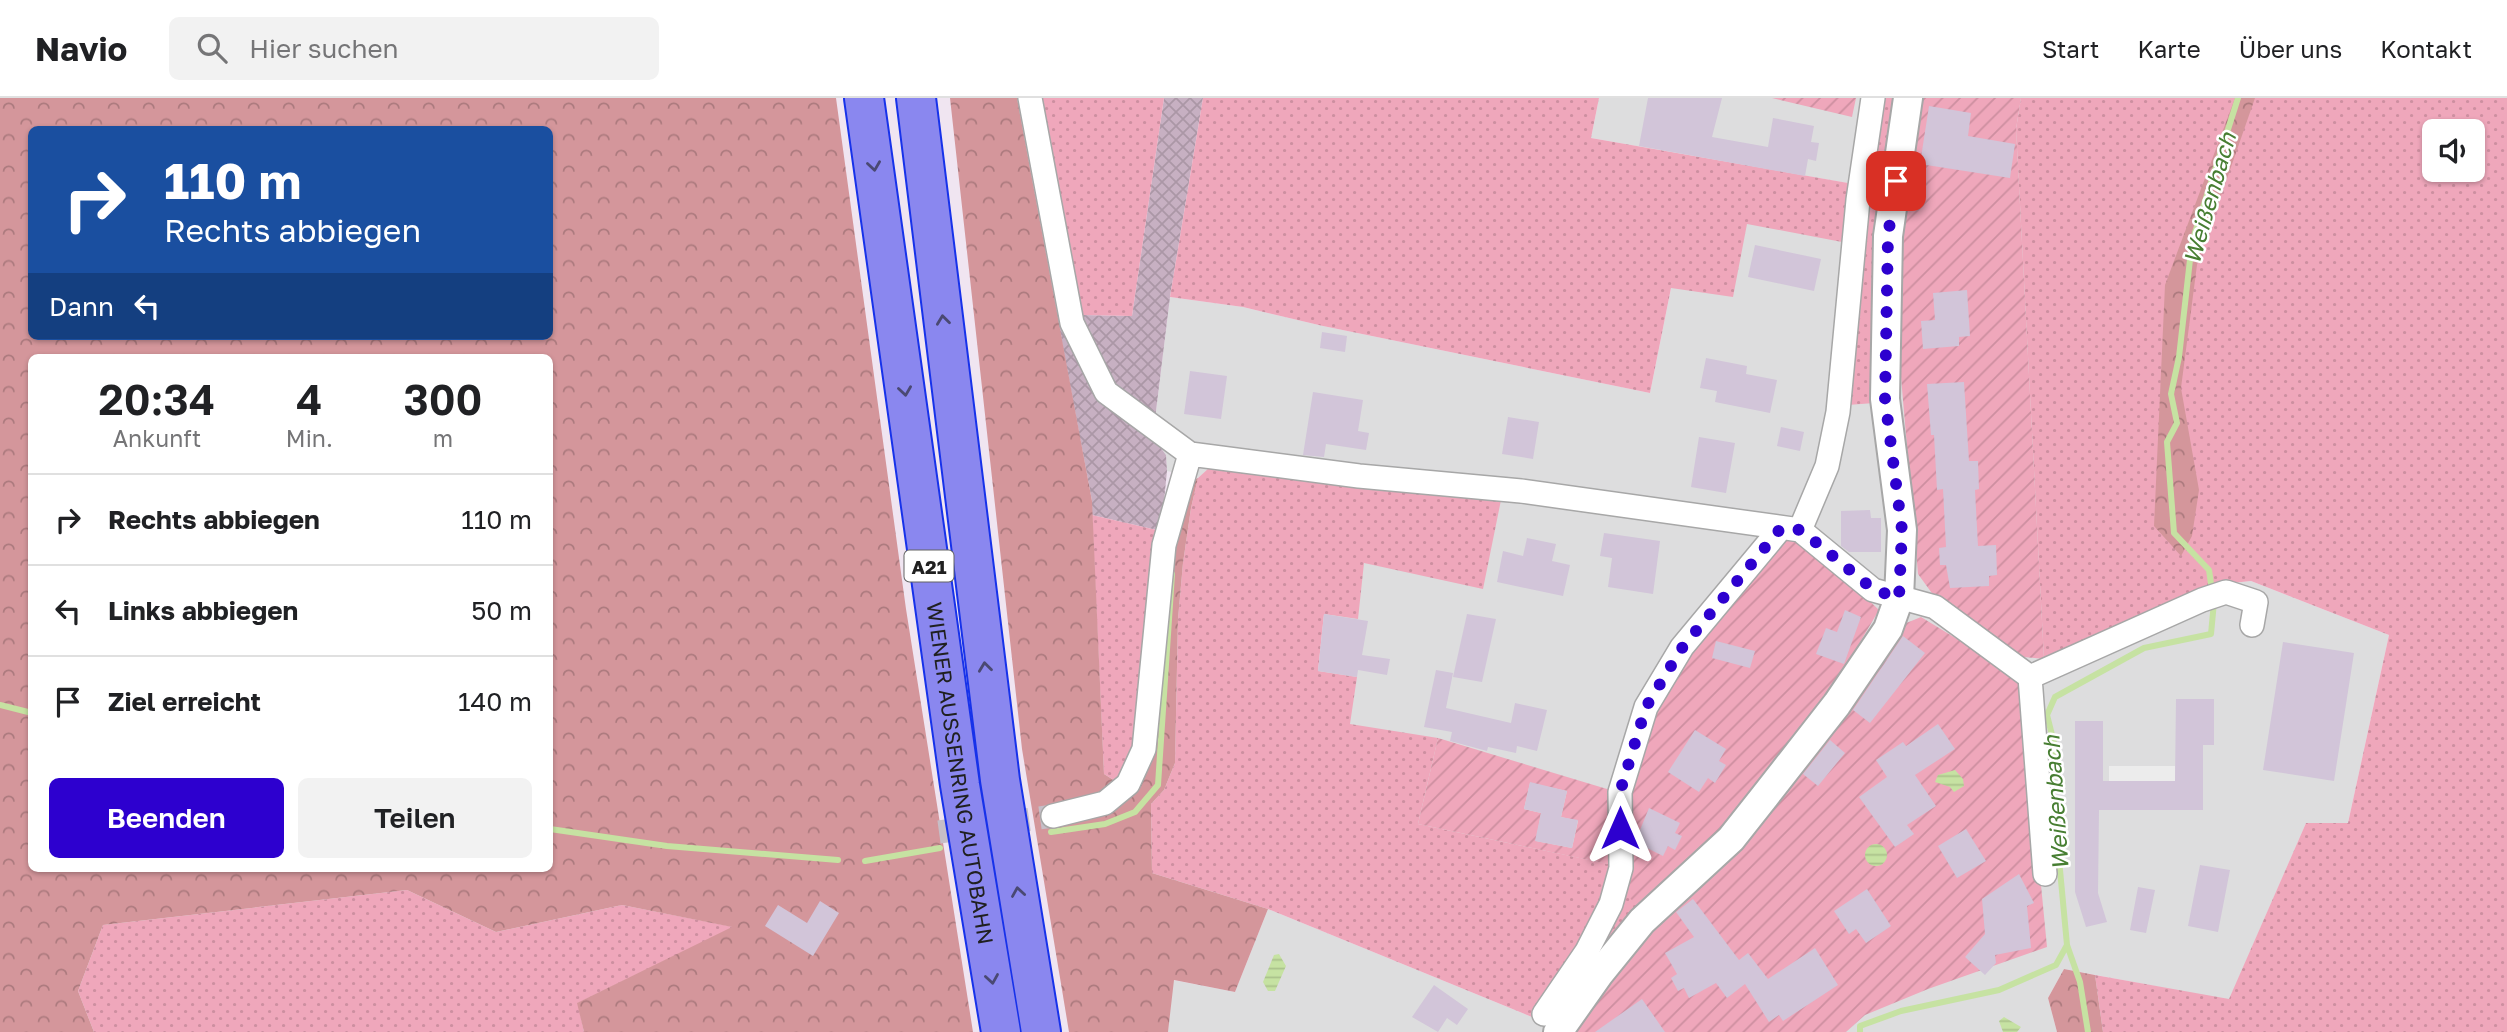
<!DOCTYPE html>
<html lang="de">
<head>
<meta charset="utf-8">
<style>
	body { margin:0; font-family:"Golos Text",sans-serif; background:#f2f2f2; color:#202124; height:100vh; display:flex; flex-direction:column; font-size:26px; white-space:nowrap }
	* { box-sizing:border-box; margin:0 }
	p { font-size:23px; color:#757577 }
	.icon { flex:none; width:38px; height:38px; fill:none; stroke:currentColor; stroke-width:2; stroke-linecap:round; stroke-linejoin:round }
	.map { position:relative; flex:1; overflow:hidden }
	.side { position:absolute; left:28px; top:256px; width:525px; height:518px; display:flex; flex-direction:column; background:#fff; border-radius:10px; box-shadow:0 2px 5px #0004 }
	.side>* { flex:none }
	.banner { position:absolute; left:28px; top:28px; width:525px; height:214px; border-radius:10px; box-shadow:0 2px 5px #0004; background:#1a4fa0; color:#fff; overflow:hidden }
	.fabs { position:absolute; left:2422px; top:21px; display:grid; gap:14px }
	.fabs a { display:grid; place-items:center; width:63px; height:63px; border-radius:10px; background:#fff; box-shadow:0 2px 5px #0004; font-size:35px }
	.pin { position:absolute; display:grid; place-items:center; width:60px; height:60px; color:#fff; margin:-30px; border-radius:14px; box-shadow:0 4px 10px #0006 }
	.me { position:absolute; width:77px; margin:-38px; rotate:0deg; stroke-linejoin:round; filter:drop-shadow(0 0 5px #0008) }
	.turn { display:flex; align-items:center; gap:24px; height:147px; padding:0 21px; font-size:32px }
	.turn .icon { width:91px; height:91px; stroke-width:2.5 }
	.turn b { display:block; font-size:49px; line-height:60px }
	.then { display:flex; align-items:center; height:66px; padding:0 21px; background:#0003; gap:14px; font-size:26px }
	.eta { display:flex; justify-content:space-evenly; align-items:center; height:119px; text-align:center }
	.eta b { font-size:42px; font-weight:600; line-height:49px }
	.primary-button { display:flex; gap:14px; margin-top:auto; padding:14px 21px }
	.primary-button a { flex:1; height:80px; border-radius:10px; background:#2d00cf; color:#fff; font-size:28px; font-weight:600; line-height:80px; text-align:center }
	.primary-button a+a { background:#f2f2f2; color:#202124 }
	ul { padding:0; list-style:none }
	li { display:flex; align-items:center; gap:21px; height:91px; padding:0 21px; border-top:2px solid #e0e0e0 }
	li div { flex:1 }
	li b { display:block; font-size:26px }
	li em { font-style:normal }
	header { display:flex; align-items:center; gap:42px; box-sizing:border-box; height:98px; padding:0 35px; background:#fff; border-bottom:2px solid #e0e0e0 }
	header strong { font-size:33px }
	nav { display:flex; gap:38px; margin-inline-start:auto; font-size:24px }
	.search { width:490px; height:63px; background:#f2f2f2; display:flex; align-items:center; gap:18px; box-sizing:border-box; padding:0 24px; border-radius:10px; color:#757577; font-size:26px }
	.map>svg:first-child { display:block }
	.residential { fill:#ddddde }
	.construction { fill:url(#construction-cross-hatch) }
	.grass { fill:url(#grass-dots); fill-rule:evenodd }
	.forest { fill:url(#forest-crowns); fill-rule:evenodd }
	.garden { fill:url(#garden-furrows); fill-rule:evenodd }
	.parking { fill:#ececec }
	.water { fill:url(#water-rules) }
	.lines { fill:none; stroke-linecap:round; stroke-linejoin:round }
	.stream { stroke:#c6e2a2; stroke-width:6 }
	.building { fill:#d2c5d9 }
	.minor-tunnel { stroke:#c6bec7; stroke-width:23; stroke-dasharray:23 11; stroke-linecap:butt }
	.minor-casing { stroke:#a7a7a7; stroke-width:26 }
	.tertiary-casing { stroke:#a7a7a7; stroke-width:32 }
	.motorway-casing { stroke:#1732ea; stroke-width:42 }
	.minor { stroke:#fff; stroke-width:23 }
	.tertiary { stroke:#fff; stroke-width:28 }
	.motorway { stroke:#8a87ef; stroke-width:38 }
	.oneway { stroke:#4a4973 }
	.route { stroke:#2d00cf; stroke-width:12; stroke-dasharray:0 21.6 }
	.labels { text-anchor:middle; dominant-baseline:central; stroke-width:5; stroke-linejoin:round; paint-order:stroke }
	.shield { fill:#fff; stroke:#636363; stroke-width:2 }
	.shield-label { font-size:19px; font-weight:bold; fill:#202020 }
	.street-label { font-size:21px; fill:#202020; stroke:#fff }
	.water-label { font-size:23px; font-style:italic; fill:#477e32; stroke:#fff }
</style>
</head>
<body>
<header>
<strong>Navio</strong>
<div class="search"><svg class="icon" aria-label="search" viewBox="0 0 24 24"><circle cx="10" cy="10" r="6"/><path d="M15 15l6 6"/></svg>Hier suchen</div>
<nav><a>Start</a><a>Karte</a><a>Über uns</a><a>Kontakt</a></nav>
</header>
<div class="map">
<svg width="2507" height="934" viewBox="0 0 2507 934">
	<defs>
		<pattern id="construction-cross-hatch" width="8" height="8" patternUnits="userSpaceOnUse" patternTransform="scale(1.75)"><rect width="8" height="8" fill="#c7b0c2"/><path d="M0 0l8 8M0 8l8-8" fill="none" stroke="#ab97a6"/></pattern>
		<pattern id="grass-dots" width="8" height="8" patternUnits="userSpaceOnUse" patternTransform="scale(1.75)"><rect width="8" height="8" fill="#efa7bb"/><path d="M2 2h.1M6 6h.1" fill="none" stroke="#cd8fa0" stroke-width="1.8" stroke-linecap="round"/></pattern>
		<pattern id="forest-crowns" width="20" height="18" patternUnits="userSpaceOnUse" patternTransform="scale(1.75)"><rect width="20" height="18" fill="#d4969b"/><path d="M2 6a3 3 0 1 1 6 0M12 15a3 3 0 1 1 6 0" fill="none" stroke="#ac7a7e"/></pattern>
		<pattern id="garden-furrows" width="10" height="10" patternUnits="userSpaceOnUse" patternTransform="scale(1.75)"><rect width="10" height="10" fill="#efa7bb"/><path d="M-1 1l2-2M0 10L10 0M9 11l2-2" fill="none" stroke="#cd8fa0"/></pattern>
		<pattern id="water-rules" width="6" height="5" patternUnits="userSpaceOnUse" patternTransform="scale(1.75)"><rect width="6" height="5" fill="#c6e2a2"/><path d="M0 2.5h6" fill="none" stroke="#aac28b"/></pattern>
	</defs>
	<rect width="100%" height="100%" fill="#f0e5f1"/>
	<path class="residential" d="M1599 0H2021L2016 31 2222 486 2251 483 2389 537 2348 725H2306L2229 902 2064 871 2048 900 2057 934H1168L1173 882 1235 894 1268 811 1549 926 1613 835 1640 811 1418 726 1350 626 1318 573 1324 516 1364 465 1478 396 1210 370 1198 380 1167 373 1166 357 1148 333 1155 321 1170 199 1243 209 1323 228 1650 295 1671 190 1747 126 1847 85 1591 40Z"/>
	<path class="construction" d="M1164 0H1203L1170 199 1155 321 1148 333 1166 357 1167 373 1161 433 1092 417V403L1056 213 1083 217 1132 218Z"/>
	<path class="grass" d="M1017 0H1164L1132 218 1083 217 1056 213Z
		M1203 0H1599L1591 40 1848 85 1842 144 1747 126 1733 199 1671 190 1650 295 1323 228 1243 209 1170 199Z
		M1878 0H1898L1874 305 1848 307Z
		M2021 0H2507V934H2103L2095 877 2229 901 2306 725H2348L2389 537 2251 483 2222 486 2044 561 2016 31ZM2434 33H2473V72H2434Z
		M1209 370 1478 396 1501 402 1483 491 1364 465 1358 521 1324 516 1318 573 1357 579 1350 626 1438 640 1418 726 1628 770 1640 811 1613 835 1549 926 1268 811 1152 775 1151 706 1164 692 1175 665 1178 521 1183 465 1191 410 1198 380Z
		M1092 417 1161 433 1137 650 1122 687 1104 676Z
		M407 792 496 834 622 807 734 829 578 905 584 934H94L78 893 103 827Z"/>
	<path class="forest" d="M0 0H836L906 511 973 934H584L577 905 732 829 622 807 496 834 407 792 103 827 78 893 94 934H0ZM32 32H550V238H32ZM32 259H550V770H32Z
		M950 0H1017L1092 403 1104 676 1133 694 1175 420 1193 382 1198 380 1191 410 1183 465 1178 521 1175 665 1164 692 1151 706 1152 775 1268 811 1235 894 1174 882 1168 934H1069L1022 651Z
		M2235 0H2255L2197 167 2181 290 2199 392 2192 438 2181 458 2154 428 2165 187Z
		M2064 871 2095 877 2103 934H2057L2048 900Z"/>
	<path class="garden" d="M1772 0H1856L1852 19Z
		M1918 0H2021L2016 31 2044 561 2024 559 1934 498 1918 476 1901 279 1896 188Z
		M1785 441 1799 443 1837 472 1879 512 1837 583 1790 645 1723 728 1640 811 1630 800 1625 697 1650 618 1690 551Z
		M1921 519 2021 580 2047 849 1928 891 1865 917 1846 934H1570L1600 891 1904 526Z
		M1438 640 1617 694V768L1418 726ZM1530 685 1567 693 1561 719 1578 723 1572 750 1536 743 1541 715 1524 711Z"/>
	<path class="parking" d="M2109 668H2175V683H2109Z"/>
	<path class="water" d="M1955 672 1963 681 1964 688 1954 694 1950 689 1935 684 1938 677Z
		M1865 757a11 11 0 1 1 22 0a11 11 0 1 1-22 0Z
		M1279 856 1286 868 1275 893H1268L1263 884 1274 857Z
		M2004 919 2021 929 2017 934H2003L1999 923Z"/>
	<g class="lines">
		<path class="stream" d="M2212 493 2209 472 2174 435 2167 344 2177 325 2171 296 2179 259 2192 144 2238 0
			M0 607 32 615
			M550 731 667 748 838 762
			M1051 734 1105 726 1135 714 1158 687 1172 476
			M865 763 940 750
			M2067 847 2080 884 2088 934
			M1860 934V928L1901 913 1999 892 2056 867 2067 847 2052 686 2055 649 2047 617 2055 599 2144 550 2211 536 2214 504"/>
	</g>
	<path class="building" d="M1648 0H1722L1712 39 1768 49 1773 20 1814 28 1811 44 1819 45 1816 63 1808 61 1805 78 1639 48Z
		M1929 8 1971 15 1968 38 2015 46 2010 80 1920 66Z
		M1755 147 1821 161 1814 193 1748 179Z
		M1967 192 1970 238 1959 239V248L1923 251 1921 223 1935 222 1933 195Z
		M1322 234 1347 238 1345 254 1320 250Z
		M1706 260 1747 268 1746 276 1777 282 1770 315 1715 304 1717 293 1700 290Z
		M1190 273 1227 278 1221 321 1184 316Z
		M1964 284 1969 363H1978L1979 391 1975 392 1978 448 1996 447 1997 477 1989 478V488L1950 490 1946 467H1940L1939 450 1946 449 1943 391 1937 392 1934 337H1931L1927 286Z
		M1313 294 1363 302 1358 333 1369 335 1366 352 1326 346 1324 359 1303 357Z
		M1508 319 1539 324 1533 361 1502 356Z
		M1781 329 1804 334 1800 353 1777 348Z
		M1699 339 1735 345 1726 395 1691 389Z
		M1870 412 1871 420H1881V454H1849L1841 448V413Z
		M1604 435 1660 443 1653 496 1608 489 1612 460 1600 458Z
		M1527 440 1556 446 1552 463 1570 467 1563 498 1497 484 1503 453 1523 458Z
		M1845 512 1861 519 1844 566 1816 556 1826 530 1837 534Z
		M1324 516 1368 523 1362 557 1390 561 1387 577 1358 572 1357 579 1318 573Z
		M1467 516 1496 521 1482 584 1453 579Z
		M1903 538 1925 555 1870 625 1853 612Z
		M1716 543 1755 553 1750 570 1712 560Z
		M2283 544 2354 555 2334 683 2263 672Z
		M1436 572 1453 575 1446 610 1511 625 1515 605 1547 612 1537 653 1517 648 1516 655 1488 649 1487 653 1450 643 1452 634 1424 629Z
		M2176 601H2214V647H2203V712H2099L2098 795 2107 824 2086 829 2075 794V623H2103V683H2175Z
		M1938 626 1955 651 1915 677 1936 708 1907 727 1914 736 1895 749 1859 699 1887 679 1876 662 1903 644 1906 648Z
		M1695 632 1726 651 1719 663 1726 667 1715 685 1708 680 1699 694 1668 674Z
		M1830 642 1845 655 1818 688 1803 676Z
		M1530 684 1567 693 1561 719 1578 722 1572 750 1535 743 1541 715 1524 711Z
		M1649 710 1680 725 1675 735 1682 738 1675 752 1668 748 1663 758 1635 744Z
		M1966 731 1986 763 1957 780 1938 748Z
		M2200 767 2230 772 2218 834 2188 828Z
		M2019 776 2034 805 2027 808 2031 850 1995 857 1996 865 1985 877 1965 859 1985 836 1982 801Z
		M2138 789 2155 792 2146 835 2130 832Z
		M1867 791 1891 828 1866 845 1856 831 1849 836 1834 813Z
		M1693 801 1739 862 1748 855 1768 881 1815 850 1838 887 1783 923 1779 917 1769 924 1745 886 1727 900 1716 885 1689 900 1684 890 1678 893 1671 880 1677 876 1665 855 1694 839 1676 814Z
		M820 803 839 815 813 858 765 828 778 807 807 825Z
		M1434 887 1468 911 1457 927 1447 920 1438 934 1412 919Z
		M1642 901 1665 934H1595Z"/>
	<g class="lines">
		<path class="minor-tunnel" d="M939 734 1053 718"/>
		<g class="minor-casing">
			<path id="minor" d="M1030 0 1072 225 1106 294 1190 356 1359 378 1521 393 1800 432 1873 492 1935 509 2030 579 2202 502 2226 494 2256 504 2252 527
				M1800 432 1827 368 1838 314 1858 102 1873 0
				M2030 579 2045 776
				M1053 718 1105 705 1128 686 1144 651 1164 447 1190 356
				M1544 916 1587 853 1611 806 1621 770 1620 694 1646 609 1682 549 1781 430"/>
		</g>
		<g class="tertiary-casing">
			<path id="tertiary" d="M1558 934 1599 876 1642 823 1731 741 1765 698 1837 606 1888 531 1899 500 1902 432 1885 301 1888 138 1908 0"/>
		</g>
		<g class="motorway-casing">
			<g id="motorway">
				<path id="s1" d="M864 0 960 687 1001 934"/>
				<path d="M916 0 1000 682 1041 934"/>
			</g>
		</g>
		<use href="#minor" class="minor"/>
		<use href="#tertiary" class="tertiary"/>
		<use href="#motorway" class="motorway"/>
	</g>
	<defs><path id="oneway-chevron" d="M-2-3.5L2.5 0L-2 3.5" fill="none" stroke-width="1.6" stroke-linecap="round" stroke-linejoin="round" transform="scale(1.75)"/></defs>
	<g class="oneway">
		<use href="#oneway-chevron" transform="translate(874 68) rotate(82)"/>
		<use href="#oneway-chevron" transform="translate(943 222) rotate(-97)"/>
		<use href="#oneway-chevron" transform="translate(905 293) rotate(82)"/>
		<use href="#oneway-chevron" transform="translate(985 569) rotate(-97)"/>
		<use href="#oneway-chevron" transform="translate(1018 794) rotate(-99)"/>
		<use href="#oneway-chevron" transform="translate(992 881) rotate(81)"/>
	</g>
	<g class="lines">
		<path class="route" d="M1620 730V694L1646 609 1682 550 1781 430 1801 432 1874 492 1899 500 1902 432 1885 301 1888 138 1896 83"/>
	</g>
	<g class="labels">
		<rect class="shield" x="904.5" y="452.5" width="49" height="31" rx="5"/>
		<g class="shield-label">
			<text x="929" y="468">A21</text>
		</g>
		<g class="street-label">
			<text stroke="none"><textPath href="#s1" startOffset="682">WIENER AUSSENRING AUTOBAHN</textPath></text>
		</g>
		<g class="water-label">
			<text transform="translate(2209 100) rotate(-74)">Weißenbach</text>
			<text transform="translate(2055 705) rotate(-94)">Weißenbach</text>
		</g>
	</g>
</svg>
<div class="fabs">
<a><svg class="icon" aria-label="sound" viewBox="0 0 24 24"><path d="M4 9h4l5-4v14l-5-4H4zM17 9q2 3 0 6"/></svg></a>
</div>
<div class="pin" style="left:1896px;top:83px;background:#d93025"><svg class="icon" aria-label="arrive" viewBox="0 0 24 24"><path d="M6 21V4h12l-3 4 3 4H6"/></svg></div>
<svg class="me" style="left:1620px;top:730px" viewBox="-20 -20 40 40"><path d="M0-17L14 15 0 8-14 15z" fill="#2d00cf" stroke="#fff" stroke-width="4"/></svg>
<div class="banner">
<div class="turn"><svg class="icon" aria-label="right" viewBox="0 0 24 24"><path d="M7 20v-9h11M14 6l5 5-5 5"/></svg><div><b>110 m</b>Rechts abbiegen</div></div>
<div class="then">Dann<svg class="icon" aria-label="left" viewBox="0 0 24 24"><path d="M17 20v-9H6M10 6l-5 5 5 5"/></svg></div>
</div>
<section class="side">
<div class="eta">
<div><b>20:34</b><p>Ankunft</p></div>
<div><b>4</b><p>Min.</p></div>
<div><b>300</b><p>m</p></div>
</div>
<ul>
<li><svg class="icon" aria-label="right" viewBox="0 0 24 24"><path d="M7 20v-9h11M14 6l5 5-5 5"/></svg><div><b>Rechts abbiegen</b></div><em>110 m</em></li>
<li><svg class="icon" aria-label="left" viewBox="0 0 24 24"><path d="M17 20v-9H6M10 6l-5 5 5 5"/></svg><div><b>Links abbiegen</b></div><em>50 m</em></li>
<li><svg class="icon" aria-label="arrive" viewBox="0 0 24 24"><path d="M6 21V4h12l-3 4 3 4H6"/></svg><div><b>Ziel erreicht</b></div><em>140 m</em></li>
</ul>
<div class="primary-button"><a>Beenden</a><a>Teilen</a></div>
</section>
</div>
</body>
</html>
